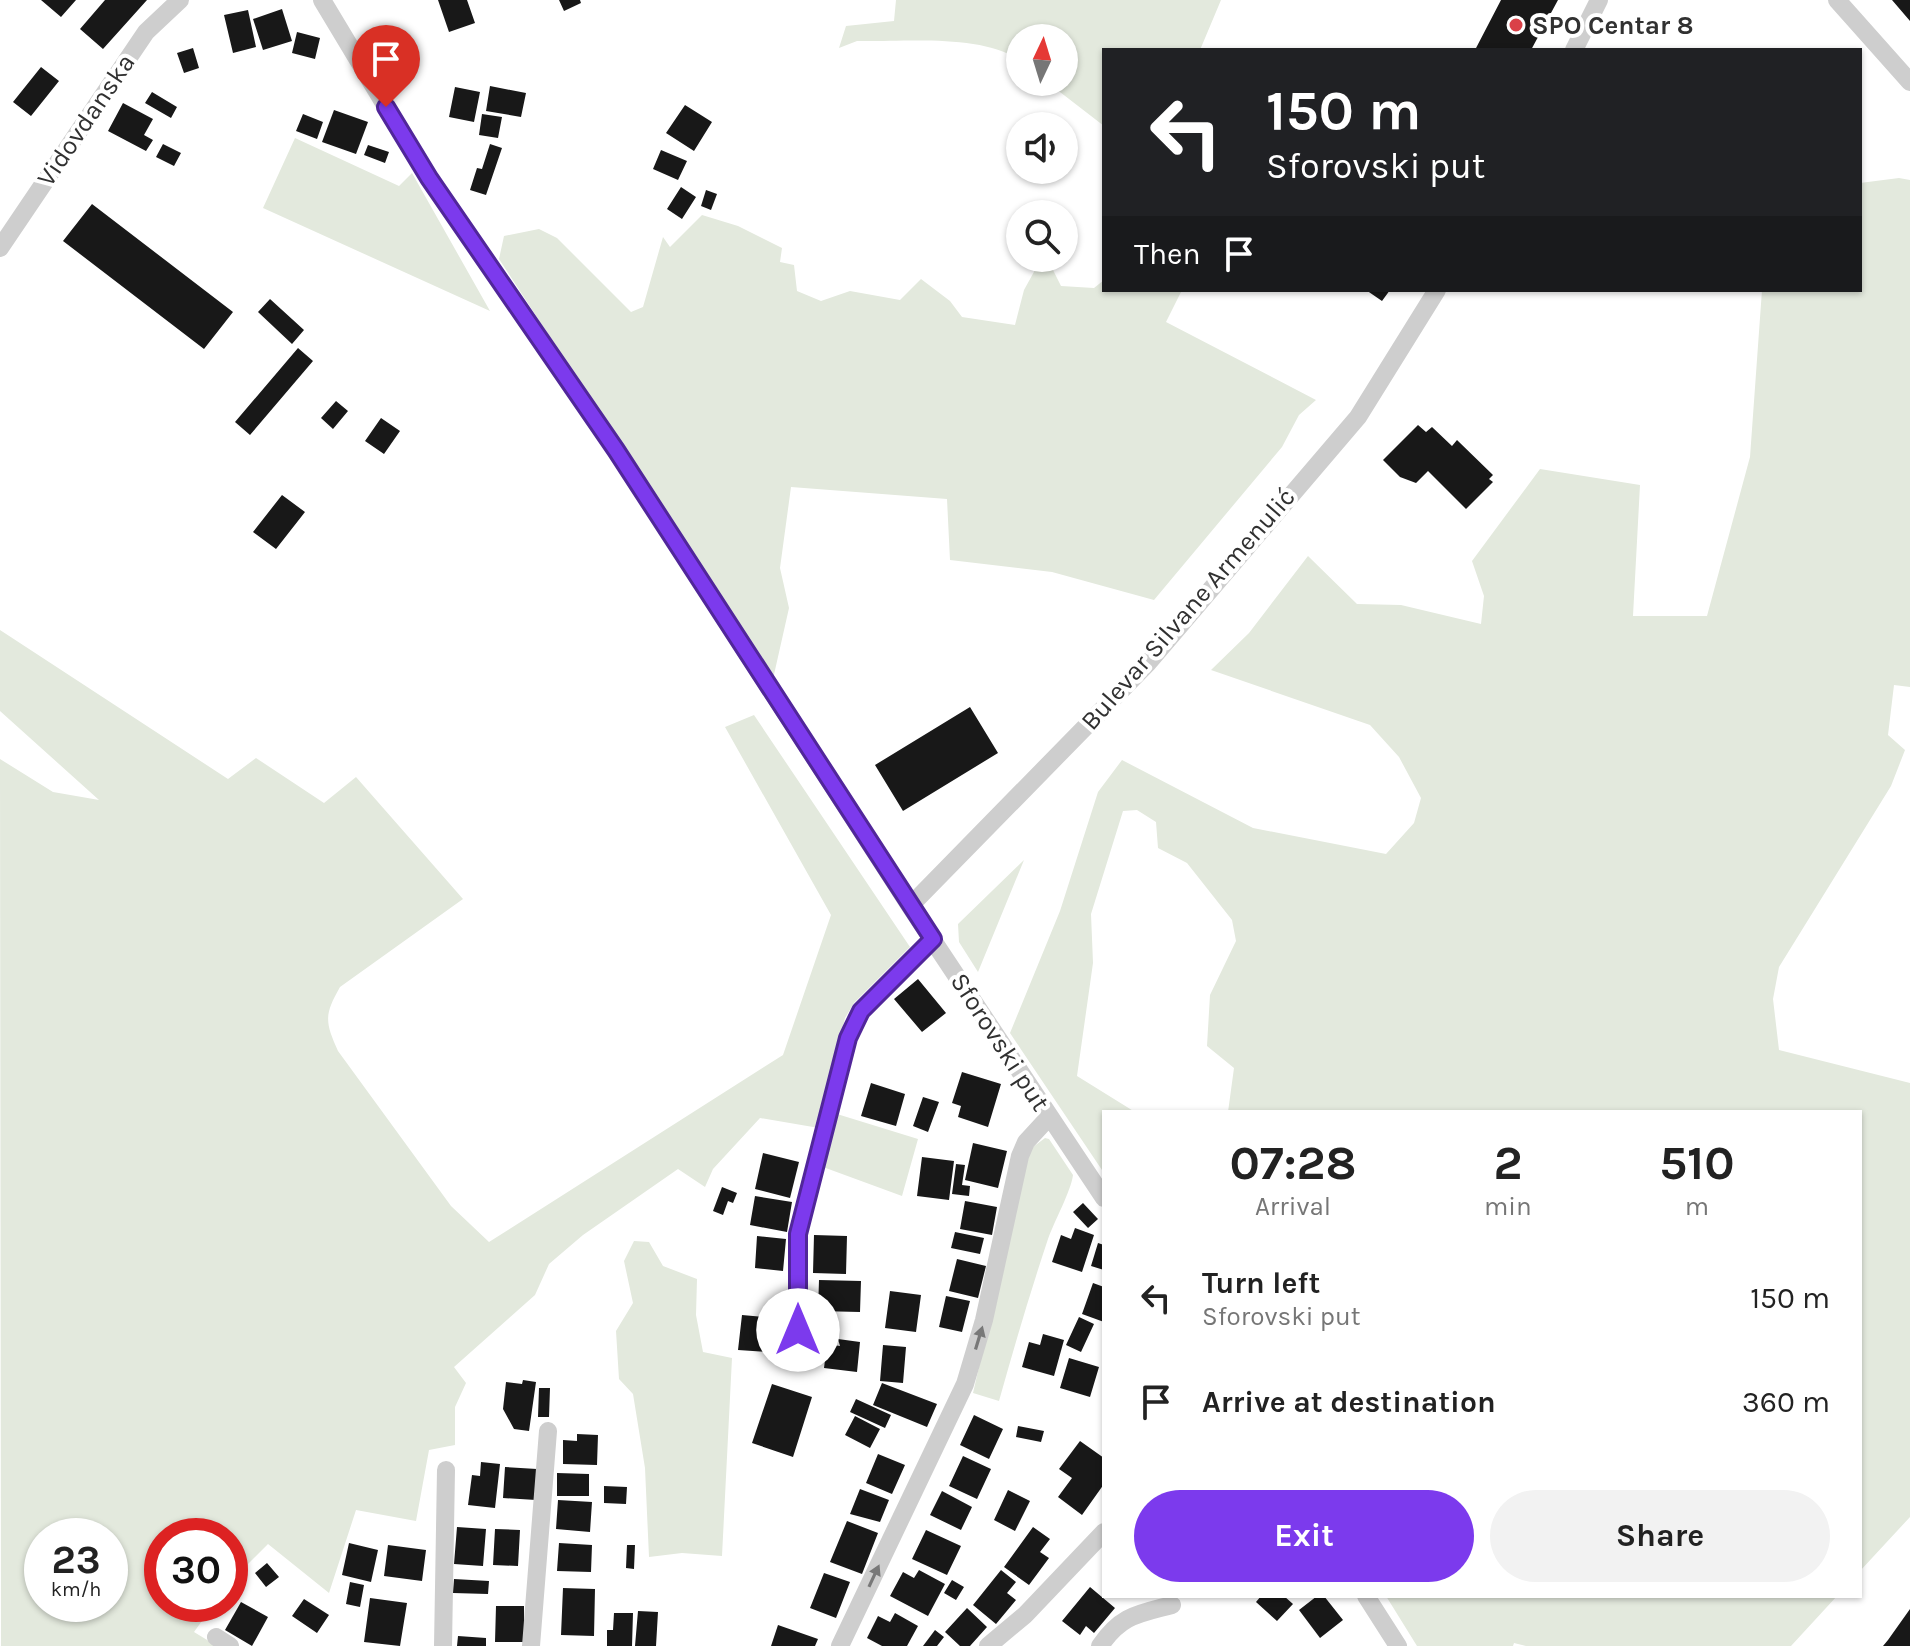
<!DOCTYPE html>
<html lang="en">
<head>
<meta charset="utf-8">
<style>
	body { margin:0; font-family:Karla,sans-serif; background:#f2f2f2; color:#222; height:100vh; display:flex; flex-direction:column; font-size:30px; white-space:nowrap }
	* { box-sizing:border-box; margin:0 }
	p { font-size:26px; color:#767676 }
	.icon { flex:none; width:44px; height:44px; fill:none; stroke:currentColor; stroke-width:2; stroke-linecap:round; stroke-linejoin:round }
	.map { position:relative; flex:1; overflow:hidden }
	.panel { position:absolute; left:1102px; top:1110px; width:760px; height:488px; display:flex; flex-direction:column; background:#fff; border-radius:0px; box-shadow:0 2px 6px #0004 }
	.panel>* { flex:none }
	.banner { position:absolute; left:1102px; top:48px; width:760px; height:244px; border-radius:0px; box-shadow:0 2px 6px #0004; background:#202124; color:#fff; overflow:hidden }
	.needle { width:52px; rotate:4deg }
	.controls { position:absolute; left:1006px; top:24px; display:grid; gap:16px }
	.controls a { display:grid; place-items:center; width:72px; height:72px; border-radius:50%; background:#fff; box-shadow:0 2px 6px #0004; font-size:40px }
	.speed { position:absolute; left:24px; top:1518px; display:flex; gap:16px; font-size:40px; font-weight:700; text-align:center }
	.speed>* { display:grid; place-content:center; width:104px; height:104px; border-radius:50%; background:#fff; box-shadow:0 2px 6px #0004; line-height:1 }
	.speed small { font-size:20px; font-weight:400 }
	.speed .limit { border:12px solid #d22; background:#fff; color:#111 }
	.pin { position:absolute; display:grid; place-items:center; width:68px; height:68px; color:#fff; margin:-82px -34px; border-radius:50% 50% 50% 0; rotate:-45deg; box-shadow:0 0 8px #0007 }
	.pin .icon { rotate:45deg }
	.me { position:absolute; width:88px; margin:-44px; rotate:0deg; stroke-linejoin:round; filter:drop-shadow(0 0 6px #0008) }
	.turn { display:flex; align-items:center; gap:28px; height:168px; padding:0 32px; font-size:36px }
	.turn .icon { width:104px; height:104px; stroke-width:2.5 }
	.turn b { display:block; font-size:56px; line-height:68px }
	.then { display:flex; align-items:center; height:76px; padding:0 32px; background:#0003; gap:16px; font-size:30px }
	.eta { display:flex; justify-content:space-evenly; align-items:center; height:136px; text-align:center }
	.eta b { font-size:48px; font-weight:700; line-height:56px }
	.button { display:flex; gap:16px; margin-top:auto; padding:16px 32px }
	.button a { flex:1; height:92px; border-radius:48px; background:#7c3aed; color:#fff; font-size:32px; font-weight:700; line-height:92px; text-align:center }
	.button a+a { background:#f2f2f2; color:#222 }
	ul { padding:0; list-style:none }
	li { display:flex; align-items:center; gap:24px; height:104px; padding:0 32px }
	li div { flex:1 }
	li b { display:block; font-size:30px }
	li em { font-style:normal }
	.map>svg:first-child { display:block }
	.green { fill:#e3e9dd; fill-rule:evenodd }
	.building { fill:#181818 }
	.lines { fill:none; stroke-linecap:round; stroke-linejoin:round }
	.minor { stroke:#cecece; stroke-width:18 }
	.oneway { fill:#787878 }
	.route-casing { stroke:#51269a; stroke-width:20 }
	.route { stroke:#7c3aed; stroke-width:14 }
	.poi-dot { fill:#da4148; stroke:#fff; stroke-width:3 }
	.labels { text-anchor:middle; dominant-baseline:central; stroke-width:8; stroke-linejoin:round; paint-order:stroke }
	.poi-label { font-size:26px; font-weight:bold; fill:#313131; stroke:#fff; text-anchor:start }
	.street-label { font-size:26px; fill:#313131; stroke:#fff }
</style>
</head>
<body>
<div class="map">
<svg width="1910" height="1646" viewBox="0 0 1910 1646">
	<rect width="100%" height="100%" fill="#fff"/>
	<path class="green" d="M896 0H1221L1200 50H1104V126L1047 82H1064V38H1020V61C984 33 902 42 857 41L839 48 846 26 894 21Z
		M295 138 399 186 412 173 490 311 263 208Z
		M1899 178 1910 180V687L1894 685 1888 735 1905 750 1891 786 1779 967 1773 999 1779 1050 1910 1083V1517L1860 1571V1112H1228L1234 1068 1207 1046 1210 995 1236 941 1232 920 1187 863 1158 848 1156 822 1137 810 1123 811 1091 914 1093 963 1077 1076 1135 1112H1104V1173L1010 1033 1060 911 1098 792 1122 760 1253 828 1386 854 1414 823 1421 798 1399 757 1370 725 1211 670 1249 633 1308 556 1357 604 1401 605 1481 624 1484 596 1472 561 1540 469 1640 485 1633 616H1707L1750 457 1762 290H1860V183Z
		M702 215 738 226 782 248 780 262 794 265 797 291 821 301 850 291 900 300 921 279 950 301 962 317 1015 325 1024 290 1035 270 1051 266 1061 286 1094 288 1104 280V290H1182L1166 322 1316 400 1299 415 1282 447 1154 600 1052 572 950 560 947 499 791 487 780 568 789 608 773 679 499 259 504 236 539 229 557 238 631 312 643 307 663 237 670 247Z
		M0 630 228 779 256 758 324 803 356 777 463 899 340 987C324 1015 325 1022 338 1051L451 1206 489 1242 783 1055 831 915 725 727 754 715 910 947 854 1003 845 1018 819 1128 760 1118 713 1169 705 1187 678 1169 583 1235 549 1264 535 1295 454 1367 466 1383 455 1407V1445L429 1450 416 1521 356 1510 329 1593 268 1544 230 1582V1536H162V1604H214L194 1632 217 1646H1L0 759 53 792 99 800 0 711ZM42 1536H110V1604H42Z
		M1024 860 978 972 959 942 958 924Z
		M837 1114 918 1139 902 1196 823 1167Z
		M1045 1138 1049 1139 1073 1175C1071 1191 1054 1222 1048 1239 1030 1293 1014 1347 999 1401L973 1393 1029 1150Z
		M634 1241 649 1242 663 1266 697 1279 696 1315 703 1352 732 1358 722 1556 682 1553 649 1557 645 1468 633 1394 619 1379 616 1331 633 1303 624 1261Z
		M1386 1596H1837L1791 1646H1526L1514 1643 1513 1646H1417Z"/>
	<path class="building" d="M41 0H76L61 17Z
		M105 0H147L103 49 80 29Z
		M438 0H467L475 23 449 32Z
		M559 0H580L581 3 564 11Z
		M1501 0H1558L1531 50H1475Z
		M1892 0H1910V21Z
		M282 9 292 41 263 50 253 19Z
		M248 10 256 47 233 53 224 15Z
		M297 32 320 38 315 59 292 53Z
		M193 48 199 68 184 73 177 53Z
		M41 67 59 81 31 116 13 102Z
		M490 86 526 93 521 117 486 111Z
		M455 87 480 92 474 122 449 117Z
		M152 92 177 107 171 118 145 103Z
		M123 103 153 119 144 135 153 140 146 151 108 131Z
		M685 105 712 122 694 151 666 133Z
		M334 110 368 122 356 154 322 142Z
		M303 114 323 122 317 139 296 131Z
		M482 114 502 117 498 138 479 135Z
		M163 144 181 153 174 166 156 157Z
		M490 144 502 148 486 195 470 190 477 168 482 169Z
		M368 145 389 152 385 163 364 155Z
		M661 150 687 161 678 180 653 169Z
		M681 187 696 197 682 219 667 209Z
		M706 190 717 194 711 210 701 206Z
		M92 204 233 312 204 349 63 241Z
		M1366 290H1390L1382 301Z
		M270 299 304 330 292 344 258 312Z
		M298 348 313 361 250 435 235 422Z
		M336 401 348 411 333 429 321 418Z
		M381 418 400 431 384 454 365 441Z
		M1418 425 1426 432 1432 427 1452 446 1457 440 1493 475 1489 479 1493 482 1466 509 1428 471 1416 483 1400 477 1383 460Z
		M282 495 305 512 276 549 253 532Z
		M970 707 998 753 903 811 875 765Z
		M918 979 946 1013 922 1032 894 999Z
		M962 1072 1001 1084 988 1127 958 1117 961 1106 952 1103Z
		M871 1083 905 1094 896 1126 861 1116Z
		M923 1097 939 1102 928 1132 913 1126Z
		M973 1143 1007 1151 998 1188 965 1180Z
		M763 1153 799 1162 790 1198 755 1189Z
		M922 1157 954 1161 949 1200 917 1196Z
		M956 1164 965 1165 962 1185 970 1186 969 1196 952 1194Z
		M722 1187 737 1193 733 1203 728 1201 723 1215 713 1211Z
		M755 1196 792 1202 787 1232 750 1225Z
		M965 1201 997 1207 992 1235 960 1229Z
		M1083 1203 1098 1219 1088 1228 1073 1212Z
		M1075 1228 1094 1235 1082 1272 1052 1262 1061 1235 1071 1239Z
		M955 1232 984 1238 980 1254 951 1248Z
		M814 1235 847 1236 846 1274 813 1273Z
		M757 1236 786 1239 783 1271 755 1268Z
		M1098 1243 1104 1245V1270L1091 1266Z
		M957 1259 986 1266 978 1298 949 1291Z
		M819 1280 861 1281 860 1312 818 1311Z
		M1093 1283 1104 1287V1322L1082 1314Z
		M890 1291 921 1295 916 1332 885 1328Z
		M946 1296 970 1301 962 1332 939 1327Z
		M742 1315 774 1318 770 1352 738 1350Z
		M1079 1317 1094 1324 1081 1352 1066 1345Z
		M1043 1334 1064 1340 1054 1376 1022 1367 1029 1342 1040 1345Z
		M838 1339 860 1342 857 1372 824 1368 827 1344 840 1346Z
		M883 1345 906 1347 903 1383 880 1381Z
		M1069 1358 1099 1367 1090 1397 1060 1388Z
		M523 1380 536 1382 529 1431 514 1429 503 1409 506 1382 522 1384Z
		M882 1383 937 1404 927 1427 873 1405Z
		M772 1384 812 1397 793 1457 752 1443Z
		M539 1388H550L549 1417H538Z
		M856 1399 891 1415 885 1428 850 1412Z
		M974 1415 1003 1429 989 1459 960 1445Z
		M855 1416 880 1429 870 1448 845 1435Z
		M1018 1426 1044 1431 1041 1442 1016 1437Z
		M577 1434 598 1435 597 1465 563 1464V1440L577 1441Z
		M1080 1441 1104 1458V1484L1082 1515 1058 1497 1072 1478 1059 1469Z
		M878 1454 905 1465 892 1494 866 1483Z
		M963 1456 991 1469 977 1499 949 1486Z
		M481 1462 500 1464 495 1508 468 1505 472 1475 480 1476Z
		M505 1467 537 1469 536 1500 503 1498Z
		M557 1473 589 1474V1496H557Z
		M604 1486 627 1487 626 1504 604 1503Z
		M860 1489 889 1500 880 1522 850 1514Z
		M1008 1490 1030 1501 1015 1531 994 1520Z
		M942 1491 972 1507 961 1530 930 1515Z
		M558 1500 592 1502 590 1532 556 1529Z
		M847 1521 878 1533 862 1574 830 1562Z
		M457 1527 486 1529 483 1566 454 1564Z
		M1033 1527 1050 1539 1040 1552 1049 1558 1029 1585 1004 1567Z
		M495 1529 520 1530 518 1566 493 1565Z
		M926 1530 961 1546 947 1575 912 1559Z
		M349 1543 378 1550 371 1582 342 1575Z
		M559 1543 592 1545 591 1572 557 1571Z
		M388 1545 426 1550 422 1581 384 1576Z
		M627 1545H635L634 1569 626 1568Z
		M267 1563 279 1577 266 1587 255 1573Z
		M919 1570 945 1584 928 1616 890 1596 903 1572 914 1578Z
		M1001 1570 1016 1582 1007 1593 1016 1600 996 1624 973 1605Z
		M824 1573 850 1582 836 1618 810 1608Z
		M454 1579 489 1581 488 1594 453 1593Z
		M952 1580 964 1587 956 1600 944 1593Z
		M350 1582 364 1585 360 1607 346 1604Z
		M1090 1587 1115 1608 1094 1633 1086 1626 1080 1635 1062 1621Z
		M563 1588 595 1589 594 1636 561 1635Z
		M1261 1596H1284L1293 1604 1277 1621 1256 1602Z
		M1317 1596H1324L1343 1620 1320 1638 1299 1610Z
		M370 1598 407 1603 400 1646 364 1642Z
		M304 1599 329 1615 317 1633 292 1616Z
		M241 1602 268 1617 252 1646 225 1630Z
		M496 1606H524V1642H495Z
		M967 1608 987 1627 970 1646H960L945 1632Z
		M1910 1609V1646H1883L1888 1640Z
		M638 1611 658 1612 656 1646H635Z
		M614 1613H633L632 1646H607V1630H613Z
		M895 1613 918 1626 907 1646H882L867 1638 878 1616 890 1622Z
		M778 1625 818 1639 815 1646H771Z
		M935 1630 944 1637 937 1646H923Z
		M458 1636 486 1638V1646H457Z"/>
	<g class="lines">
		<path class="minor" d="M322 0 429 178 616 450 910 906 1104 1198
			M1837 0 1910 82
			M1574 50 1599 0
			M0 248 146 32 180 0
			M910 906 1148 663 1358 417 1437 290
			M798 1330V1234L848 1038 861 1011 933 939
			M1366 1596 1398 1646
			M216 1637 230 1646
			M443 1646 446 1470
			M531 1646 548 1431
			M840 1646 965 1384 984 1320 1020 1156 1026 1142 1049 1117
			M988 1646 1025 1615 1104 1532
			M1100 1646C1121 1615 1138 1614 1172 1605"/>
	</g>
	<defs><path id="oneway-solid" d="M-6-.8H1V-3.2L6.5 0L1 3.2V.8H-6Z" transform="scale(2)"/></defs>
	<g class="oneway">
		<use href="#oneway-solid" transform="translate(979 1338) rotate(-73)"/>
		<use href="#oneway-solid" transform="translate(874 1576) rotate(-65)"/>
	</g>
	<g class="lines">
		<g class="route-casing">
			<path id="route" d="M386 107 429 178 616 450 933 939 861 1011 848 1038 798 1234V1330"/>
		</g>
		<use href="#route" class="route"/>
	</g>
	<circle class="poi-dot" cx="1516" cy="25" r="8"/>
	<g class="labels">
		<g class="poi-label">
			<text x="1532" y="25">SPO Centar 8</text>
		</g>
		<g class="street-label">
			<text transform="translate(86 120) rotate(-56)">Vidovdanska</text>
			<text transform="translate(1188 609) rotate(-49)">Bulevar Silvane Armenulić</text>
			<text transform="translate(1000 1042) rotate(57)">Sforovski put</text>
		</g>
	</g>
</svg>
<div class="controls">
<a><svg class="needle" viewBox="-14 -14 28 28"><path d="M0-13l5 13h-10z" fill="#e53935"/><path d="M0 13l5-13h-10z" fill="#767676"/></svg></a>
<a><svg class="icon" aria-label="sound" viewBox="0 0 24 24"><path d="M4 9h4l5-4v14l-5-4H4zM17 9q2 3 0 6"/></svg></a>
<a><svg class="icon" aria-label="search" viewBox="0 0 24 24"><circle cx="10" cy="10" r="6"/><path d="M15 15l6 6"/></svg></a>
</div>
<div class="speed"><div>23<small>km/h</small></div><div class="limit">30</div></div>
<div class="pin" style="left:386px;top:107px;background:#d93025"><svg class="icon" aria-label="arrive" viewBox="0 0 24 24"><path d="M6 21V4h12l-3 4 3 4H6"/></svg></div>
<svg class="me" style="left:798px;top:1330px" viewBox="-20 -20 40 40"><circle r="19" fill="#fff"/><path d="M0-13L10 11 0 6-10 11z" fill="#7c3aed"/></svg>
<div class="banner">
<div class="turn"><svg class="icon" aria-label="left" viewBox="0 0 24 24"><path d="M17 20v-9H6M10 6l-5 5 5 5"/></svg><div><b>150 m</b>Sforovski put</div></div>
<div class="then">Then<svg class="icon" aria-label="arrive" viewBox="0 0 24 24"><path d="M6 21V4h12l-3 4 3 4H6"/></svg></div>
</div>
<section class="panel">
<div class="eta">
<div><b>07:28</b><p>Arrival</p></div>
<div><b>2</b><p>min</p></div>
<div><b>510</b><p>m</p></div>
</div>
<ul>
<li><svg class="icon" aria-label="left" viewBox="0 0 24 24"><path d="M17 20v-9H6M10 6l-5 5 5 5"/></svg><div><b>Turn left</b><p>Sforovski put</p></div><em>150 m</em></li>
<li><svg class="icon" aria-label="arrive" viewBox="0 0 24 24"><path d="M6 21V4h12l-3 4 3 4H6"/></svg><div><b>Arrive at destination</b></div><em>360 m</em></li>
</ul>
<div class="button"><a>Exit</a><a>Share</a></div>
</section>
</div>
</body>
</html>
